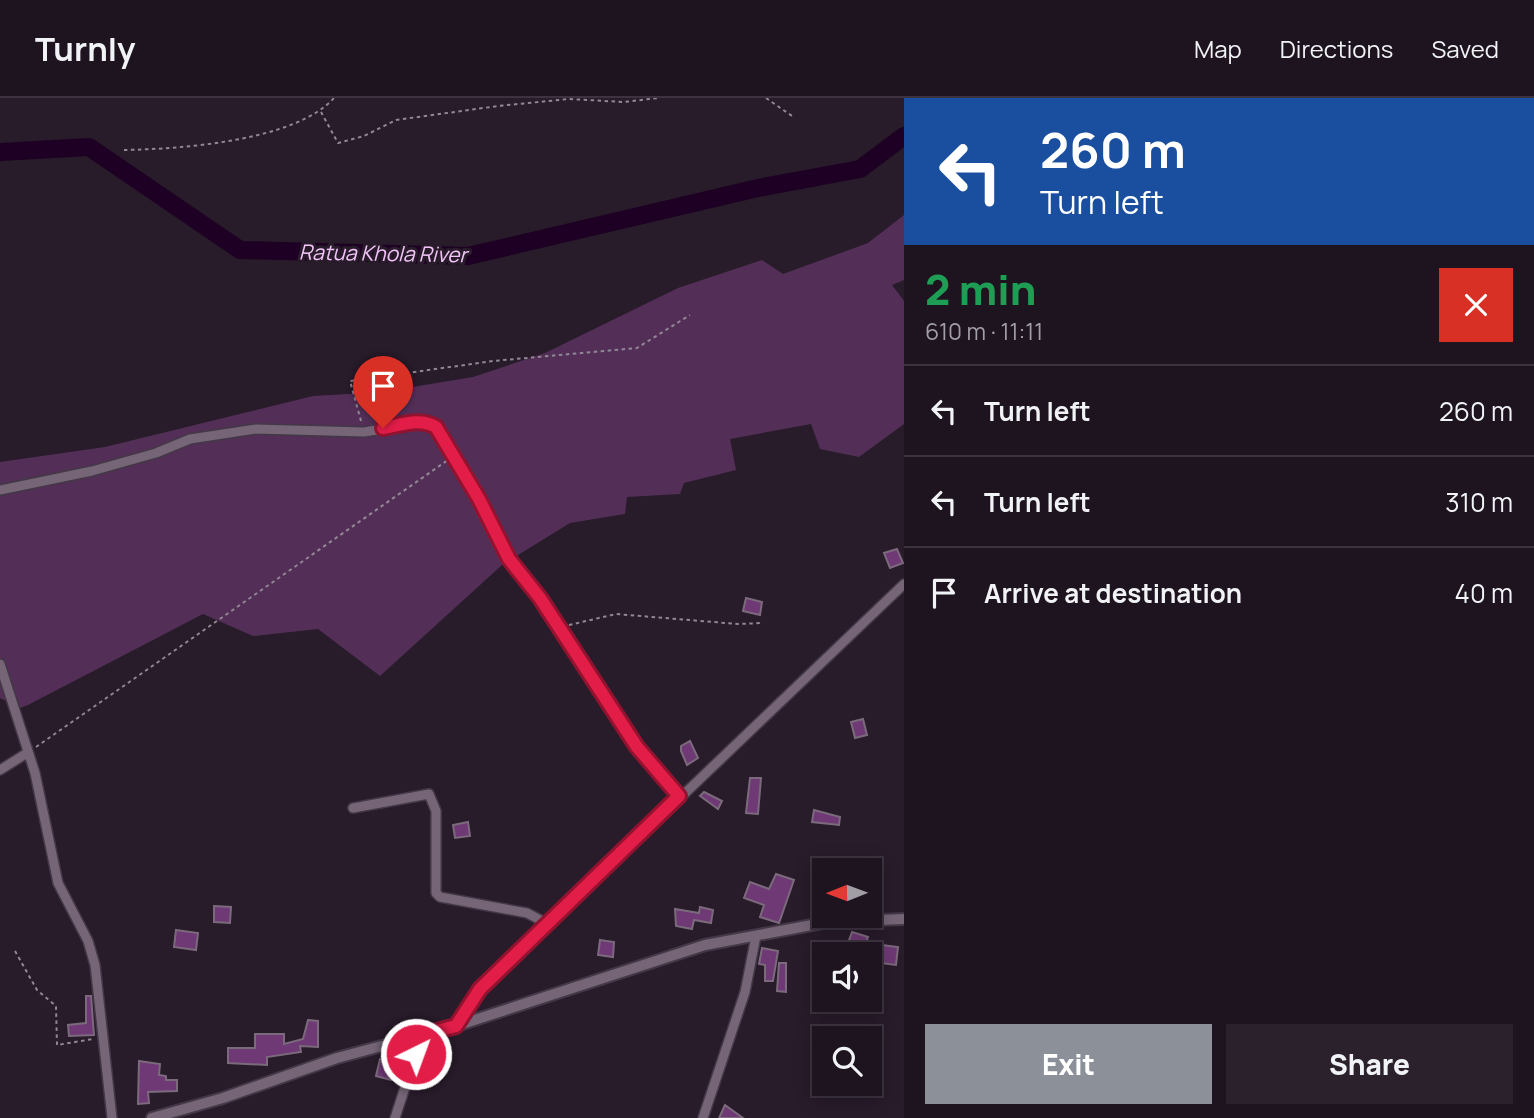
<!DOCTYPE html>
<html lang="en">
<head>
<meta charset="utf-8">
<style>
	body { margin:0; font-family:Manrope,sans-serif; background:#2b212d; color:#f1f3f6; height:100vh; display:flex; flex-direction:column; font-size:26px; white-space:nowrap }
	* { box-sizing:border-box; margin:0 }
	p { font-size:23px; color:#a19ea5 }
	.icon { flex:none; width:38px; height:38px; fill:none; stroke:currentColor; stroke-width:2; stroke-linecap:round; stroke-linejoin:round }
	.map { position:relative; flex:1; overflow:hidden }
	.sheet { display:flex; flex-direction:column; background:#1e1420; width:630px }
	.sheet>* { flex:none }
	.guide { background:#1a4fa0; color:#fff; overflow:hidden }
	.needle { width:46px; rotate:269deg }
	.tools { position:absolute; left:812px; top:760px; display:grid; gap:14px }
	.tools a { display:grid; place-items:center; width:70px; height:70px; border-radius:0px; background:#1e1420; box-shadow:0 4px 18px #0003,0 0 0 2px #3c333e; font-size:35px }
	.pin { position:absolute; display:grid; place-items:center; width:60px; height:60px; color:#fff; margin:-72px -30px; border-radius:50% 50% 50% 0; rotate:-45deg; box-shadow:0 0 7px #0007 }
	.pin .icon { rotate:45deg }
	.me { position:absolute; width:77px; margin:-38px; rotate:42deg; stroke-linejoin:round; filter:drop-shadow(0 0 5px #0008) }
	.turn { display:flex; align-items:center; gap:24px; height:147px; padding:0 21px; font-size:32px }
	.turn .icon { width:91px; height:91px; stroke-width:2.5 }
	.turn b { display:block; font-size:49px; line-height:60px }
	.round { display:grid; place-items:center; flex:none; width:74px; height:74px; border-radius:0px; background:#2b212d }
	.head { display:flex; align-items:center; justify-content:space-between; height:119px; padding:0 21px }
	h1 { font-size:42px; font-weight:800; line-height:52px; color:#1e9e55 }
	.button { display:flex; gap:14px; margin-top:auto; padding:14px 21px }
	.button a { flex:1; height:80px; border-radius:0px; background:#8c9099; color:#fff; font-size:28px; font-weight:800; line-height:80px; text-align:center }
	.button a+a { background:#2b212d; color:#f1f3f6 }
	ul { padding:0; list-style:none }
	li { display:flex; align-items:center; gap:21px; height:91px; padding:0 21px; border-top:2px solid #3c333e }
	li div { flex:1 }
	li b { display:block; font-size:26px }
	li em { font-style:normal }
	header { display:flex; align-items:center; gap:42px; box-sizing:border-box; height:98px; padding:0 35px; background:#1e1420; border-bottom:2px solid #3c333e }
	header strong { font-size:33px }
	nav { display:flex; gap:38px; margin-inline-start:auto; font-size:24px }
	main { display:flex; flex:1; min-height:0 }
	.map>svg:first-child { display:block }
	.green { fill:#532f58 }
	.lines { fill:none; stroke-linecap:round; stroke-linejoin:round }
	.river { stroke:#1d0023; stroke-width:18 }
	.building { fill:#6e3975; stroke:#7b6a7c; stroke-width:2 }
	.minor-casing { stroke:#433845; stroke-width:12 }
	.tertiary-casing { stroke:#433845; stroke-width:14 }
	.path { stroke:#928794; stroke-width:2; stroke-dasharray:3.5 3.5; stroke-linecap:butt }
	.minor { stroke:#756577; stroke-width:9 }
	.tertiary { stroke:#756577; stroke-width:10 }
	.route-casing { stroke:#92132f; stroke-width:18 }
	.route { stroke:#e11d48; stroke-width:12 }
	.labels { text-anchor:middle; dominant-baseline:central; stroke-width:6; stroke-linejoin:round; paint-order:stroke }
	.water-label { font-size:21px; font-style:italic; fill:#f2c4f8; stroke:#281b2a }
</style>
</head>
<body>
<header>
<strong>Turnly</strong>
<nav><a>Map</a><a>Directions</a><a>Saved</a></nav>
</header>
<main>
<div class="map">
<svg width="904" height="1020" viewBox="0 0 904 1020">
	<rect width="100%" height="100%" fill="#281b2a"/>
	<path class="green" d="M904 117V182L892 187 904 203V326L859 359 820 351 811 326 730 341 736 372 684 385 680 396 627 399 625 416 570 425 502 467 380 578 318 531 253 538 203 516 28 607 20 610 0 600V364L105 349 313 298 382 294 473 279 545 255 678 190 762 162 783 176 868 145Z"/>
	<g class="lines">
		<path class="river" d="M0 54 89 49 240 152 468 158 758 90 860 71 904 38"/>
	</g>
	<path class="building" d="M897 451 903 465 890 470 884 455Z
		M746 500 762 504 760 517 743 513Z
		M863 621 867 637 855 640 851 624Z
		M690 643 698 660 687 667 681 653V648Z
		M750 680H761L758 716 746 715Z
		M704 694 722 703 718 711 700 698Z
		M814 712 840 719 839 727 812 724Z
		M468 724 470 738 455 740 453 727Z
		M776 776 794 782 779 825 760 819 764 807 744 800 750 784 769 791Z
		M214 808 231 809 230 825 214 824Z
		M700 809 713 812 711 825 694 822 692 831 676 828 675 811 699 815Z
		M176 832 198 835 196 852 174 849Z
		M852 834 868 839 863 854 847 848Z
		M600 842 614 844 613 859 598 857Z
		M882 847 898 849 896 867 880 865Z
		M762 850 778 853 773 883H765V867L759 866Z
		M779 865H786V894L777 893Z
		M86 898H91L94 937 69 938 68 927 86 925Z
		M308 922 318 923V949L300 948 301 954 267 959V967L228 965V950H255V936H284V946L303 941Z
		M380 961 395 963 391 982 376 978Z
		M139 963 160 966 159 977 166 978V982H177V993L148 994 149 1005 138 1006Z
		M725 1007 743 1020H719Z"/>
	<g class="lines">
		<g class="minor-casing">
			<path id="minor" d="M0 392 92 373 156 355 190 341 256 331 364 334 427 324C461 344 486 426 508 460 518 475 532 487 541 502 584 571 627 637 679 698
				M0 566 35 675 58 785 88 843 95 867 112 1020
				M0 672 27 655
				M353 710 429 696 436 713V795L440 799 527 815 548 826
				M456 928 480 891 904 486
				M395 1020 422 937
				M703 1020 745 894 756 838"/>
		</g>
		<g class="tertiary-casing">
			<path id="tertiary" d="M152 1020 223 1000 337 960 456 928 705 847 828 824 904 821"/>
		</g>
		<path class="path" d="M766 0 792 18
			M321 14 338 45 364 38 396 22 498 8 569 1 624 4 658 0
			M124 52C181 51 295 43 334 0
			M361 323 350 283 493 263 637 250 690 217
			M569 527 616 516 738 526 762 525
			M36 649 448 362
			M15 853 37 892 56 908 57 947 93 941"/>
		<use href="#minor" class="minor"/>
		<use href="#tertiary" class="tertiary"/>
	</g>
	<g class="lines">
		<g class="route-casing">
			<path id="route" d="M383 330C401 327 420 319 436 329L479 401 509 461 540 500 637 649 679 698 480 891 456 928 422 937 416 956"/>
		</g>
		<use href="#route" class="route"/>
	</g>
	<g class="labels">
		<g class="water-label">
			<text transform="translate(383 155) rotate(1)">Ratua Khola River</text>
		</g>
	</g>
</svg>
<div class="tools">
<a><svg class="needle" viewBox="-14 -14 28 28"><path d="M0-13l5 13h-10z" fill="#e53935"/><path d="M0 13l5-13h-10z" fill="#a19ea5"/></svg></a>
<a><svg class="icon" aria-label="sound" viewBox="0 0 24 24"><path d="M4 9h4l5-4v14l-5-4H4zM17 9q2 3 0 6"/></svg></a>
<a><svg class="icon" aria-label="search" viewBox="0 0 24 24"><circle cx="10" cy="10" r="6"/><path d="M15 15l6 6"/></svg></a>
</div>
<div class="pin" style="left:383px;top:330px;background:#d93025"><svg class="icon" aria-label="arrive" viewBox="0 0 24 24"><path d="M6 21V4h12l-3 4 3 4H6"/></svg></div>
<svg class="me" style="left:416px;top:956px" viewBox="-20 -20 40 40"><circle r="17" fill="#e11d48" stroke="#fff" stroke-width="3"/><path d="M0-11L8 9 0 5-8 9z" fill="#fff"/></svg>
</div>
<section class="sheet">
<div class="guide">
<div class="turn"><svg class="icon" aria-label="left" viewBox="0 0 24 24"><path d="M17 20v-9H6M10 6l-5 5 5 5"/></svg><div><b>260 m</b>Turn left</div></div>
</div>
<div class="head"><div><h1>2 min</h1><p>610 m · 11:11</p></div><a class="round" style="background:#d93025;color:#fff"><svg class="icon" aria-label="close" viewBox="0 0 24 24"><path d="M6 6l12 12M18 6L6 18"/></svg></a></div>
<ul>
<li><svg class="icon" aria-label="left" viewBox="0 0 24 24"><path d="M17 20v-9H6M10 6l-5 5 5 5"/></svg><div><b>Turn left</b></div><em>260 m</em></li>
<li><svg class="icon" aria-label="left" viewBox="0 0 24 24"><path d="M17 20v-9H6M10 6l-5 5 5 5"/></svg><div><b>Turn left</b></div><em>310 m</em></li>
<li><svg class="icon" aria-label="arrive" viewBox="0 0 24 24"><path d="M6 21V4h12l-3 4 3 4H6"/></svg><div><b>Arrive at destination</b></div><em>40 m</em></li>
</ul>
<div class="button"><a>Exit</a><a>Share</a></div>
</section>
</main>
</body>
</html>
